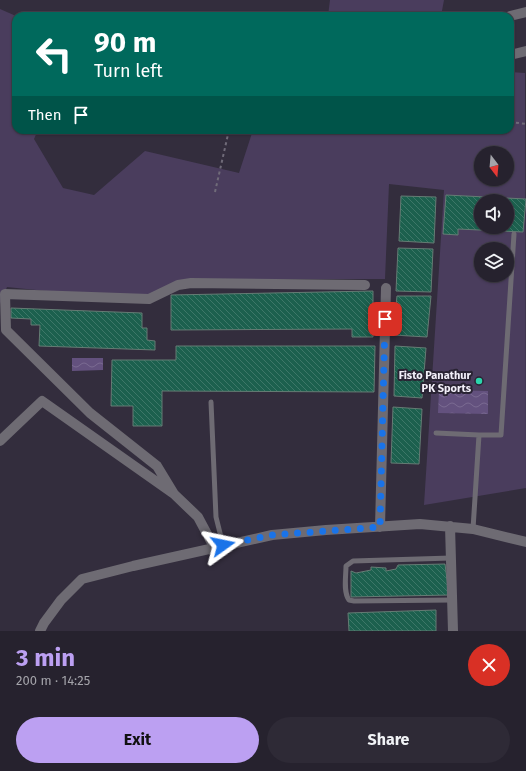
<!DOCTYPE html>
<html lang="en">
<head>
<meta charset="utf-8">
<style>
	body { margin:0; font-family:"Fira Sans",sans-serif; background:#2e2a36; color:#f1f3f6; height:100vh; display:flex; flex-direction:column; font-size:15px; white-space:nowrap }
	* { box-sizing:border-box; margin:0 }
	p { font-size:13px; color:#a4a4aa }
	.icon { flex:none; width:22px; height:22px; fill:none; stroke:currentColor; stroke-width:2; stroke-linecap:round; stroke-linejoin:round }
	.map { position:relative; height:631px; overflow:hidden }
	.drawer { display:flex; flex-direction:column; background:#26222e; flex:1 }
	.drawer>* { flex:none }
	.hud { position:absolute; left:12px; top:12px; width:502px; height:122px; border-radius:12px; box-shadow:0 1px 3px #0004,0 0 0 1px #423f4a; background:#00695c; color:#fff; overflow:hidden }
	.needle { width:26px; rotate:164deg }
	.tools { position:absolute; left:474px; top:146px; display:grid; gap:8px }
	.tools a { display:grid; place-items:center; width:40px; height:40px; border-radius:50%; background:#26222e; box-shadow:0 1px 3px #0004,0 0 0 1px #423f4a; font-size:20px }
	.pin { position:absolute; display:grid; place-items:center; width:34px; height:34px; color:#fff; margin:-17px; border-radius:8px; box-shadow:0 2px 6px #0006 }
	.me { position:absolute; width:44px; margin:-22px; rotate:78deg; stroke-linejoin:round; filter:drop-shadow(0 0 3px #0008) }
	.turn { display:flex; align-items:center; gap:14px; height:84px; padding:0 16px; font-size:18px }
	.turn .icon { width:52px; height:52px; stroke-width:2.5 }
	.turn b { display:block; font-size:28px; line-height:34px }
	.then { display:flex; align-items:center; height:38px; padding:0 16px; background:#0003; gap:8px; font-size:15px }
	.round { display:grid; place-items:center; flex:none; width:42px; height:42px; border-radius:21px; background:#2e2a36 }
	.summary { display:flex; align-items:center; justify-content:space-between; height:68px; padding:0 16px }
	h1 { font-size:24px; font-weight:700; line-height:30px; color:#bca0f2 }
	.action { display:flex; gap:8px; margin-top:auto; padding:8px 16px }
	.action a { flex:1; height:46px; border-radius:24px; background:#bca0f2; color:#111; font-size:16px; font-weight:700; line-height:46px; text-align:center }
	.action a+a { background:#2e2a36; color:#f1f3f6 }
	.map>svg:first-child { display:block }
	.grass { fill:#4a3d5d; fill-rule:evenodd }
	.water { fill:url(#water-waves) }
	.building { fill:url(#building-back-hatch); stroke:#657c74; fill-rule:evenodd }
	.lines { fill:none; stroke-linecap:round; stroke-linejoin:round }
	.path { stroke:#706b79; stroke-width:2; stroke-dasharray:3 3; stroke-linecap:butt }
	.lane { stroke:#6e6b73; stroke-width:5 }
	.street { stroke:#6e6b73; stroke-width:10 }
	.route { stroke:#1a73e8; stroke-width:7; stroke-dasharray:0 12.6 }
	.poi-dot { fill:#2bd5ac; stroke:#292333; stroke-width:1.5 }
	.labels { text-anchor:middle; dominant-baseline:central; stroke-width:4; stroke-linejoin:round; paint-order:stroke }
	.poi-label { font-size:11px; font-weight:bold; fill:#f2eff9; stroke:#292333; text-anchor:end }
</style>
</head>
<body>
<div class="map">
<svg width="526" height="631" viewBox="0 0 526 631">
	<defs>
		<pattern id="water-waves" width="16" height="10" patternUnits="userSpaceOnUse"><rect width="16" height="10" fill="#63517e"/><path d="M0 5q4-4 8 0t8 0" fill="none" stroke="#7a6a91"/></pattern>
		<pattern id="building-back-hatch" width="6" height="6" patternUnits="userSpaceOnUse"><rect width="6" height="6" fill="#1c604e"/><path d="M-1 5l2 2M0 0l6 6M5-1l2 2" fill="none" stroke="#3d7768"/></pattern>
	</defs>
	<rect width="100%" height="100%" fill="#332d3d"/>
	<path class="grass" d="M330 0H444L441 16H328Z
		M0 9 16 16V130H38L34 139 63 188 94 195 145 151 239 173 253 130H510V72L525 73 526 488 424 505 444 190 389 184 385 279H193L152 302 7 287 0 304ZM481 153H507V179H481ZM481 201H507V227H481ZM481 249H507V275H481Z"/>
	<path class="water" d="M72 358H103V370L72 371Z
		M439 390 488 391V414L438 413Z"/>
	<path class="building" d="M446 195 526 199 523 232 458 229V235L443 234ZM481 201H507V227H481Z
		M401 196 436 197 434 243 399 241Z
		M398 248 433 249 431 292 396 291Z
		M373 291V337H352V329L171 330V295Z
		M397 296H431L427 337 393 335Z
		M11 308 142 313V328H147V340L155 341V350L39 346 40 325H31V319L11 318Z
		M176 346H375L374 392 162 391V426H133V406H111L112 360H176Z
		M395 346 426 348 422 398 394 396Z
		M393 407 422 409 419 464 391 463Z
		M445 564 449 595 351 597V571L356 573 371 570V567L386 568V571L396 569 398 565Z
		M436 610V631H349L348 613Z"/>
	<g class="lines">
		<path class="path" d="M510 122 526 124
			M215 192 229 130"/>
		<path class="lane" d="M211 402 216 517 223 545
			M436 433 479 435
			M473 529 479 435H501L514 234
			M451 558 353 561 346 566C346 576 343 592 349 600L354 601 452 600"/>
		<path class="street" d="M510 16 526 12
			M510 55 526 51
			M0 441 42 401 174 494 198 517 214 547
			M174 494 157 466 90 413 6 330 5 294 149 299 178 285 191 283 365 285
			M450 526 453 631
			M380 527 386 288
			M40 631 44 623 61 600 82 579 133 566 272 535 326 530 420 524 473 529 526 542"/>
	</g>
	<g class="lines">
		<path class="route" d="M223 545 272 535 380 527 385 319"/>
	</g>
	<circle class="poi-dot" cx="479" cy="381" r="4"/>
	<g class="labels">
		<g class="poi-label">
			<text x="471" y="375">Fisto Panathur<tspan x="471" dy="13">PK Sports</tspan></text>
		</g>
	</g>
</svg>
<div class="tools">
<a><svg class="needle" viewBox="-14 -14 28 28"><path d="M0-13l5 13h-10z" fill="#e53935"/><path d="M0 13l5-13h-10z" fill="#a4a4aa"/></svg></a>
<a><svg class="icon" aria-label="sound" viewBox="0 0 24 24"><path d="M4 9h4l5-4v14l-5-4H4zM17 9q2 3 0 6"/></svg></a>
<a><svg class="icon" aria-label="layers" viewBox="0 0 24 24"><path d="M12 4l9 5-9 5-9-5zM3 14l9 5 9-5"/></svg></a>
</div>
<div class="pin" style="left:385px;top:319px;background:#d93025"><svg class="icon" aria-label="arrive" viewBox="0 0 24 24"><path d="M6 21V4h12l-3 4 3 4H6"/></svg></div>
<svg class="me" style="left:223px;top:545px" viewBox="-20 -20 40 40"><path d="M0-17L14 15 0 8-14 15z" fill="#1a73e8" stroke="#fff" stroke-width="4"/></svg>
<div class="hud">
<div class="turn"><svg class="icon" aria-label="left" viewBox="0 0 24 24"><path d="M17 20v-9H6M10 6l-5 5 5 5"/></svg><div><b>90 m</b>Turn left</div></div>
<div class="then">Then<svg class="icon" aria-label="arrive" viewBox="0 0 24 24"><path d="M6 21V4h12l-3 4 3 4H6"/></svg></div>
</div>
</div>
<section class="drawer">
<div class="summary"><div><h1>3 min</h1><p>200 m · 14:25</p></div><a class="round" style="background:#d93025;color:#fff"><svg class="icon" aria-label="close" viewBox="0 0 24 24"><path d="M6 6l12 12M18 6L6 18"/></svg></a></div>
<div class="action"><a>Exit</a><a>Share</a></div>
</section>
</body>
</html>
